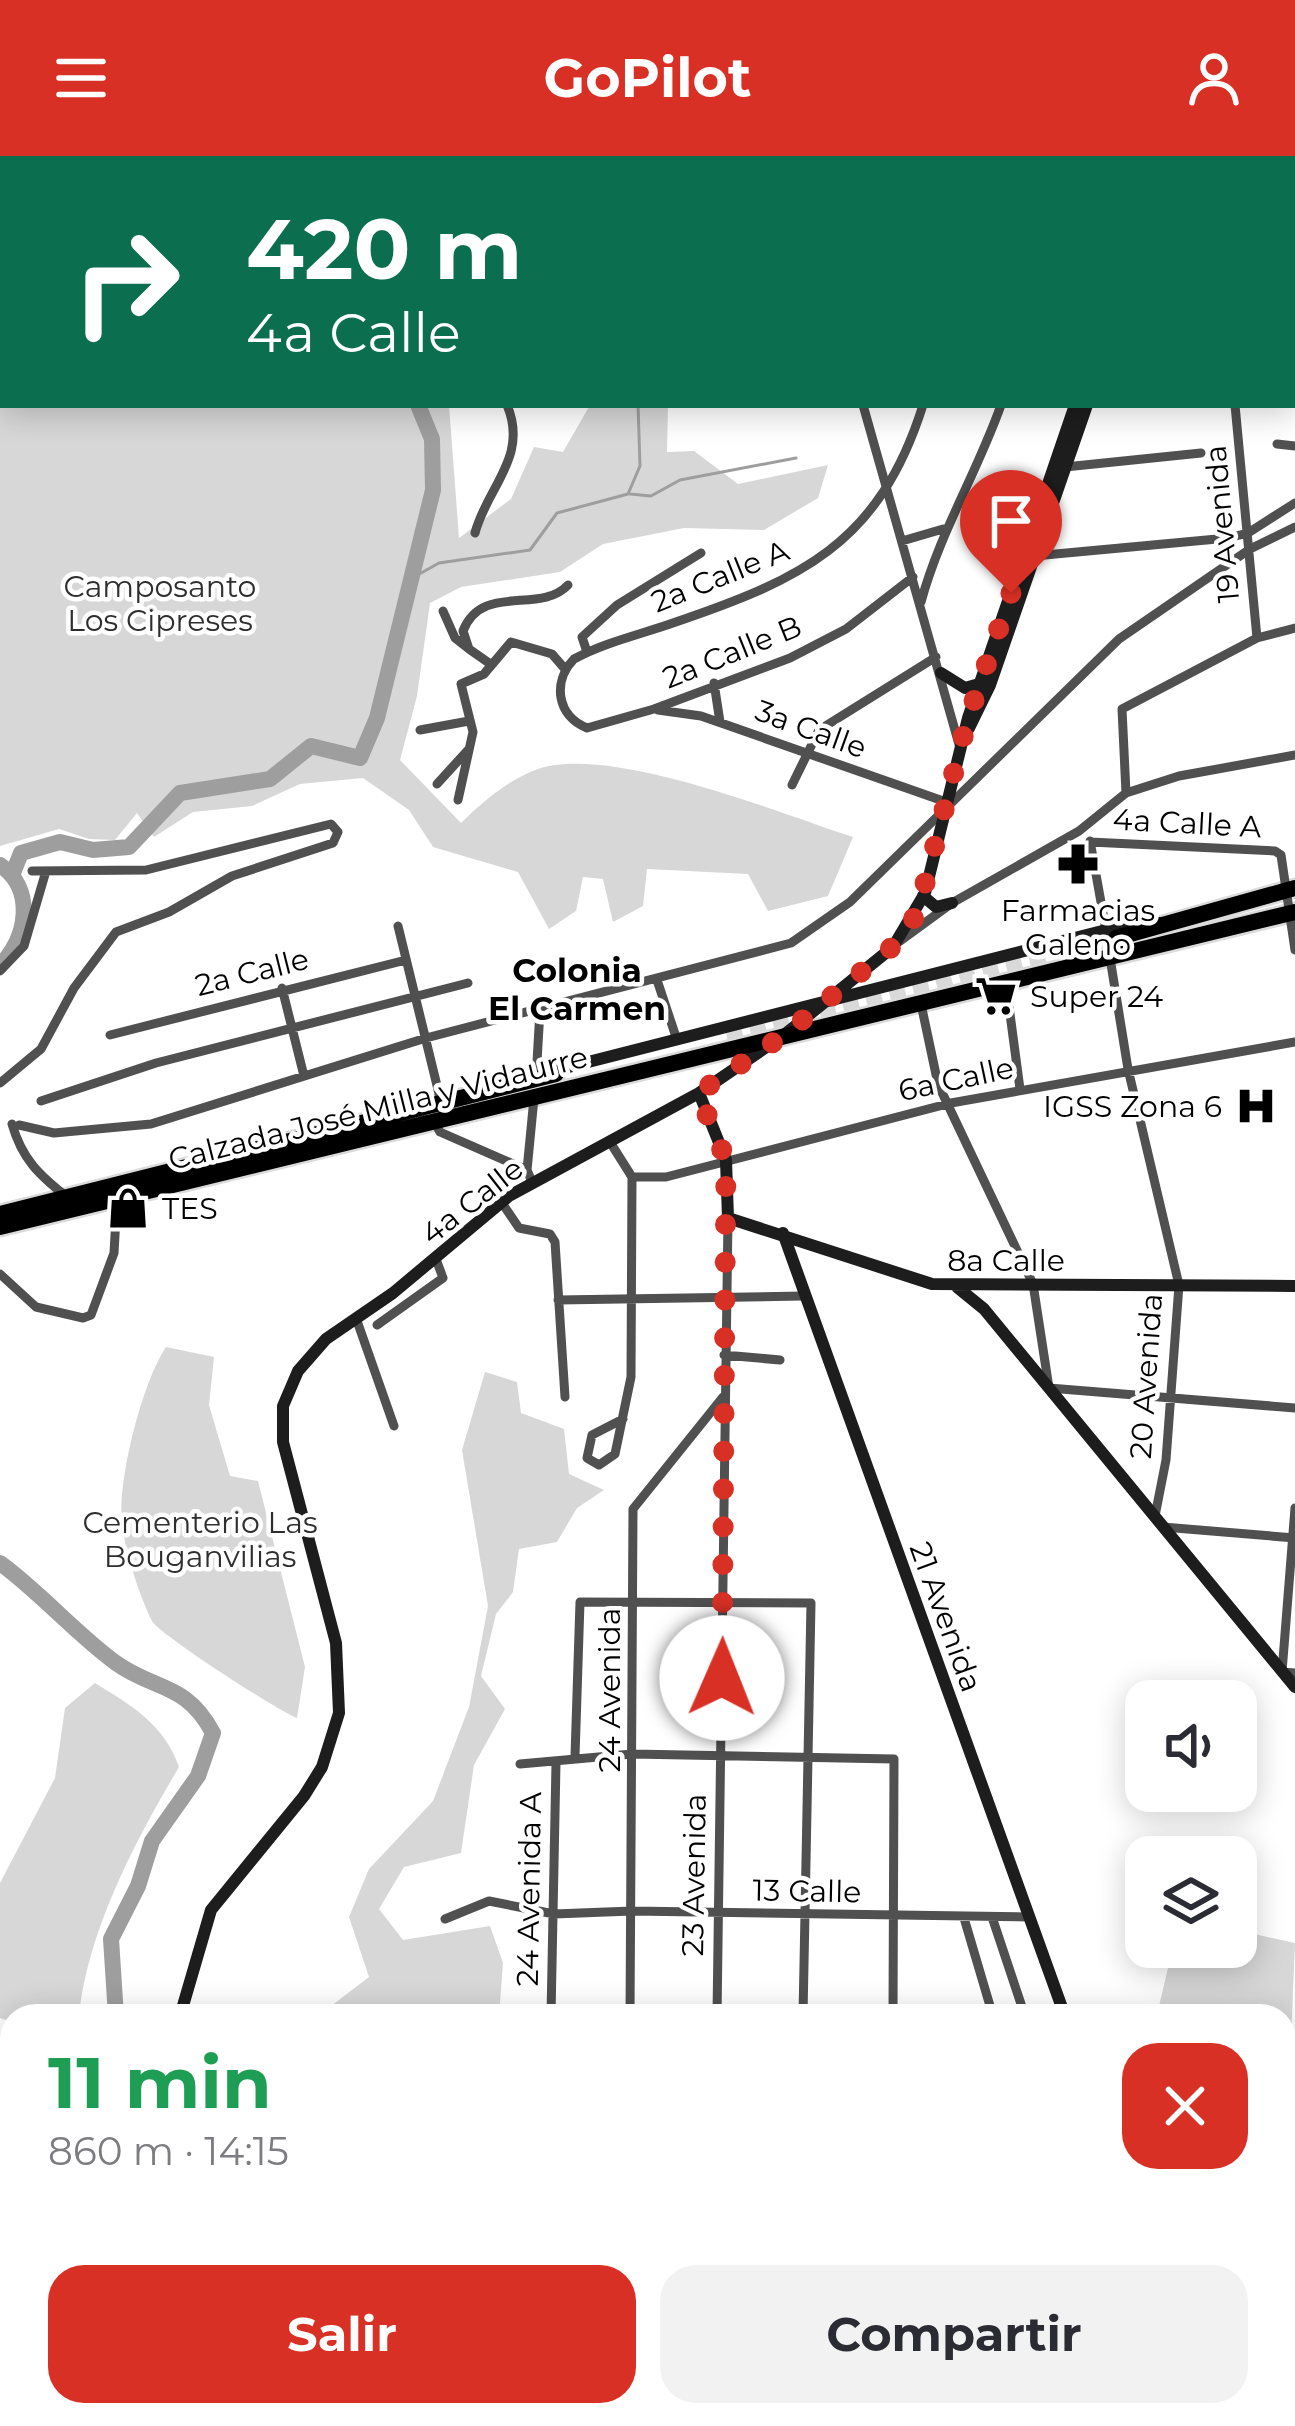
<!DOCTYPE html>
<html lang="es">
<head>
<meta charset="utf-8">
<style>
	body { margin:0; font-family:Montserrat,sans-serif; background:#f2f2f3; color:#2b2b33; height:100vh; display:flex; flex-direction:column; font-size:45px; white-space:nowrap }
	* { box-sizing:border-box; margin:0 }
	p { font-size:39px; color:#7c7c81 }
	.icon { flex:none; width:66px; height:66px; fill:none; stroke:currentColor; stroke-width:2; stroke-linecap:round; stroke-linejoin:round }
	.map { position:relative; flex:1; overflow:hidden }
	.side { position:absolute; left:0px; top:1848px; width:1296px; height:423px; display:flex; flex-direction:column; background:#fff; border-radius:36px 36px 0 0; box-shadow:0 6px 30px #0003 }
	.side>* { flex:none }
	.banner { position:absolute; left:0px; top:0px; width:1296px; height:252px; box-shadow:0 6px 30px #0003; background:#0b6e4f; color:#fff; overflow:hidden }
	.fabs { position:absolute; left:1125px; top:1524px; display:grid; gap:24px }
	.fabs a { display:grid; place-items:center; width:132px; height:132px; border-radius:24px; background:#fff; box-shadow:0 6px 30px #0003; font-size:60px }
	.pin { position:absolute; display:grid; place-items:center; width:102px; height:102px; color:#fff; margin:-123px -51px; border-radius:50% 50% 50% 0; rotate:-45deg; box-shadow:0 0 12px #0007 }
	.pin .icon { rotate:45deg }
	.me { position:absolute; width:132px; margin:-66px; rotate:1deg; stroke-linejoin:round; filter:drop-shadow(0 0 9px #0008) }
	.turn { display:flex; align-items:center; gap:42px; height:252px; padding:0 48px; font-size:54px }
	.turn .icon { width:156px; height:156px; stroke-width:2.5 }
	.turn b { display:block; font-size:84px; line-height:102px }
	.round { display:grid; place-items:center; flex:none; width:126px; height:126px; border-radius:36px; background:#f2f2f3 }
	.headline { display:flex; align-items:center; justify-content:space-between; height:204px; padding:0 48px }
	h1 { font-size:72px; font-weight:700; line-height:90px; color:#1e9e55 }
	.primary-button { display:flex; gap:24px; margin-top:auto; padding:24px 48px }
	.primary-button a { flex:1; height:138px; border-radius:36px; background:#d93025; color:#fff; font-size:48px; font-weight:700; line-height:138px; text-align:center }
	.primary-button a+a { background:#f2f2f3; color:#2b2b33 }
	header { display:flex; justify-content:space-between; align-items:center; height:156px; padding:0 48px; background:#d93025; color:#fff; font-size:54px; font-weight:700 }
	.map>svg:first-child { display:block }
	.green { fill:#d7d7d7 }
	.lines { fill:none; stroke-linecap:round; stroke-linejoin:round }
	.stream { stroke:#9e9e9e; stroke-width:3 }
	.river { stroke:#9e9e9e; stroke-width:16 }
	.highway-tunnel { stroke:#d9d9d9; stroke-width:16; stroke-dasharray:16 8; stroke-linecap:butt }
	.highway-casing { stroke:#dbdbdb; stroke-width:21 }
	.street { stroke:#505050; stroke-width:9 }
	.secondary { stroke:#1d1d1d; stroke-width:12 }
	.highway { stroke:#000; stroke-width:16 }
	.route { stroke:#d93025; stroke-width:21; stroke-dasharray:0 37.8 }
	.labels { text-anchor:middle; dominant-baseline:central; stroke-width:9; stroke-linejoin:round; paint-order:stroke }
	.street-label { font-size:30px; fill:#000; stroke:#fff }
	.park-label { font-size:30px; fill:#2e2e2e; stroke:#fff }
	.poi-label { font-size:30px; fill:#000; stroke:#fff; text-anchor:start }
	.neighbourhood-label { font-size:33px; font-weight:bold; fill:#000; stroke:#fff }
</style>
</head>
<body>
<header><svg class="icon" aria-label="menu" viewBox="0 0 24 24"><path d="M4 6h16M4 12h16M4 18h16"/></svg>GoPilot<svg class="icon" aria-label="person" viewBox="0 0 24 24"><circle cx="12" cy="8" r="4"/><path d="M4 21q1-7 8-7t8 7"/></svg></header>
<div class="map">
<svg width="1295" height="2270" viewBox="0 0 1295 2270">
	<rect width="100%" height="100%" fill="#fff"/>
	<path class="green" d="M0 0H453L3 3V249H449L459 382 511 343 534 291 563 296 590 249H668L667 296 694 295 738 328 828 309 818 342 764 374 684 372 603 388 560 416 461 431 430 447 417 540 400 604 461 667C485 643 521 613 555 609 633 598 777 656 853 681L828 740 768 755 748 718 647 713 643 750 613 766 603 723 583 721 576 755 549 773 518 716 433 691 409 654 363 622 300 628 252 650 193 656 154 681 137 657 115 684 89 683 59 673 0 690Z
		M166 1191 214 1201 209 1249 230 1320 258 1325 305 1511 297 1562C278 1555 159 1478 152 1465 140 1441 125 1396 122 1368 117 1325 142 1227 166 1191Z
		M485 1216 517 1226 521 1257 564 1273 569 1318 604 1334 577 1352 557 1386 519 1393 513 1436 496 1458 481 1520 505 1553 474 1609 461 1697 404 1711 379 1753 403 1784 490 1770 503 1807 499 1860H318L369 1821 349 1761 369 1713 433 1645 469 1551 488 1450 462 1294Z
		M95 1527C132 1550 164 1568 179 1611 136 1683 87 1776 79 1860H12V1866L0 1862V1727L55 1622 65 1552Z
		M1236 1774 1295 1787 1291 1885 1284 1883V1860H1184L1158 1854 1173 1791H1236Z
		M0 1975 12 1987V2259H89L94 2270H0Z"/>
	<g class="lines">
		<path class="stream" d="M630 338 651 340 680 324 796 302
			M414 421 439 407 530 394 557 357 628 338 640 310 638 249"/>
		<path class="river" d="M400 3V0
			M0 709C35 732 28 783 0 809
			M13 717 21 697 60 686 93 694 129 691 180 637 270 623 311 590 360 602 377 562 433 334 432 283 418 249
			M0 1407C41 1437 75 1477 116 1507 155 1535 186 1526 213 1577L198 1620 152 1685 138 1730 111 1783 116 1860
			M168 2259 170 2270"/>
		<path class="highway-tunnel" d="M726 877 1116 782"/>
		<g class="highway-casing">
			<path id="highway" d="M1116 782 1295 732
				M0 1058 556 918
				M0 1071 1295 756"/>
		</g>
		<path class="street" d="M709 0 710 3
			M791 0 792 3
			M1213 0V3
			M484 3 486 0
			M500 3 502 0
			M689 3 694 0
			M1285 3V0
			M1293 118H1295
			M1293 208H1295
			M863 249 960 592
			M1235 249 1257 482
			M1277 288 1295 290
			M1065 311 1201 297
			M475 377C487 331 529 301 507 249
			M902 385 943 373
			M1034 400 1228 382 1248 377 1295 347
			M913 421 846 473 790 502 654 553 587 572C557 560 552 526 574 503 603 487 638 479 670 468 800 424 879 389 923 249
			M921 446C940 376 977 317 1001 249
			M443 455 455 482 469 493
			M587 496 582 481 617 449 701 397
			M489 507 469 493 463 475C482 426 540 459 568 429
			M714 527 720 566
			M658 554 701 560 949 647
			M420 574 469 565
			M437 628 468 594
			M792 629 819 574 936 501
			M1126 637 1122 553 1257 482 1295 472
			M458 644 473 576 461 528 484 518 511 486 552 498 565 513
			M1090 685 1106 774
			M1090 686 1275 695 1281 699 1295 794
			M398 770 441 946
			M900 785 952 747 1079 675 1126 637 1179 620 1295 599
			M1110 802 1128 913 1179 1129 1166 1304 1155 1360
			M0 815 24 790 46 715
			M657 824 676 881
			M1006 828 1020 933
			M282 832 304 920
			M921 848 938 928 1033 1128 1049 1232 1295 1252
			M110 879 406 804
			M536 923 540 854
			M0 927 41 893 74 832 116 776 169 756 232 720 333 687 338 676 331 668 146 714 32 715
			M41 945 156 907 468 827
			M435 967 440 976 527 1014 532 1026
			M12 968C22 1003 39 1019 67 1041
			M19 969 54 977 151 968 426 882 791 787 850 746 1119 483 1250 393 1295 371
			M610 986 632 1021 631 1221 615 1298 599 1309 587 1302 592 1279 623 1263
			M527 1014 534 942
			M632 1021H666L951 947 1295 886
			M502 1047 519 1072 550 1078 555 1086 565 1241
			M0 1118 36 1151 83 1162 91 1159 114 1097 117 1044
			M558 1144 803 1140
			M356 1162 394 1270
			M377 1169 443 1122 436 1103
			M724 1199 780 1204
			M1295 1352 1282 1516 1295 1517
			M1163 1371 1295 1382
			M575 1600 580 1446 811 1447 803 1860
			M520 1608 632 1598 894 1603 893 1860
			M992 1761 1025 1860
			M964 1762 993 1860
			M445 1763 489 1745 554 1758 632 1755 1030 1761
			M551 1860 556 1607
			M630 1860 633 1353 723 1241
			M717 1860 728 1062
			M1284 2235 1295 2231
			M613 2259 614 2270
			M544 2270V2259
			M1069 2270 1072 2259
			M1165 2270 1168 2259"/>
		<path class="secondary" d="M1161 3 1162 0
			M1173 3 1174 0
			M941 517 965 532 979 528
			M969 572 990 529 1087 249
			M923 740 936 751 952 747
			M545 917 1114 772 1159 767
			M699 937 726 1004 728 1062 932 1128 1295 1130
			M783 1077 1065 1860
			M957 1131 984 1153 1295 1531
			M180 1860 211 1754 304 1640 322 1611 339 1557 336 1487 283 1286V1250L298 1215 326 1183 393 1137 509 1040 699 937 784 879 893 791 925 737 968 562 1075 249
			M0 1949 12 1958
			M1284 2138 1295 2134
			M1017 2270 1019 2259
			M1227 2270 1229 2259"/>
		<use href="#highway" class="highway"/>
	</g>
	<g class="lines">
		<path class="route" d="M722 1522 726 1004 698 937 784 879 892 791 917 758 968 562 1011 437"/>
	</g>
	<defs>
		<g id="pharmacy-bare" transform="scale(3.24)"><path d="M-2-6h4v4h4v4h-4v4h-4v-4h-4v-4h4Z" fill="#000" stroke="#fff" stroke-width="2.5" paint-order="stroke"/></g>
		<g id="supermarket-bare" transform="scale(3.24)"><path d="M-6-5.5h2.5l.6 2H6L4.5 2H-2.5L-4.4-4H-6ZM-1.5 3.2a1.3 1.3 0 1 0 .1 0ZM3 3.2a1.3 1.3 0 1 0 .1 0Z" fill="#000" stroke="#fff" stroke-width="2.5" paint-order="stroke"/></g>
		<g id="hospital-bare" transform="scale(3.24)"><path d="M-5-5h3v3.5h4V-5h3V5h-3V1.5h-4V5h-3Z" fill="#000" stroke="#fff" stroke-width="2.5" paint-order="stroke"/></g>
		<g id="shop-bare" transform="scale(3.24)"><path d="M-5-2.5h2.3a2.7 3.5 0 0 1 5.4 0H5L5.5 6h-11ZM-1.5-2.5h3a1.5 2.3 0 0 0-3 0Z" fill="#000" stroke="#fff" stroke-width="2.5" paint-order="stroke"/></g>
	</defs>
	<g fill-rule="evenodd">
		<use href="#pharmacy-bare" x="1078" y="708"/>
		<use href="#supermarket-bare" x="996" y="840"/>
		<use href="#hospital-bare" x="1256" y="950"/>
		<use href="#shop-bare" x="128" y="1052"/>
	</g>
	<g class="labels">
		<g class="street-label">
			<text transform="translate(1222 368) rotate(-95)">19 Avenida</text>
			<text transform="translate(720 420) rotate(-22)">2a Calle A</text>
			<text transform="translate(732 496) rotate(-22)">2a Calle B</text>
			<text transform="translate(811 573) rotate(20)">3a Calle</text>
			<text transform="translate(1187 667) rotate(3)">4a Calle A</text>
			<text transform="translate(252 816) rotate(-14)">2a Calle</text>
			<text transform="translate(956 923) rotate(-12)">6a Calle</text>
			<text transform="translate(378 952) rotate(-14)">Calzada José Milla y Vidaurre</text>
			<text transform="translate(472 1045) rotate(-38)">4a Calle</text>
			<text x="1006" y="1104">8a Calle</text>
			<text transform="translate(1146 1220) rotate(-86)">20 Avenida</text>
			<text transform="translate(946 1461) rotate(70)">21 Avenida</text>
			<text transform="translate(609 1534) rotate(-90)">24 Avenida</text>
			<text transform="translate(694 1719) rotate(-89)">23 Avenida</text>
			<text transform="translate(529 1733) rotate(-89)">24 Avenida A</text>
			<text transform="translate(807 1735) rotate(1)">13 Calle</text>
		</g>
		<g class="park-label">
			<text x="160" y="430">Camposanto<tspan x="160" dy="34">Los Cipreses</tspan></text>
			<text x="200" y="1366">Cementerio Las<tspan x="200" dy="34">Bouganvilias</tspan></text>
		</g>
		<g class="poi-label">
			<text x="1078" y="754" text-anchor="middle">Farmacias<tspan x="1078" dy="34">Galeno</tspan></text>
			<text x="1030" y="840">Super 24</text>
			<text x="1222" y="950" text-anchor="end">IGSS Zona 6</text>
			<text x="162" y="1052">TES</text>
		</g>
		<g class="neighbourhood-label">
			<text x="577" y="814">Colonia<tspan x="577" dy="38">El Carmen</tspan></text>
		</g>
	</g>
</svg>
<div class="fabs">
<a><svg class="icon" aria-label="sound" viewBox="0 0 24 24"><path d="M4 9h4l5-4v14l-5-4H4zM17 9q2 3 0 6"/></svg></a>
<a><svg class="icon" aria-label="layers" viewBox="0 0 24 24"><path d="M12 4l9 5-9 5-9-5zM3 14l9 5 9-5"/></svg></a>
</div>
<div class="pin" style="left:1011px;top:437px;background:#d93025"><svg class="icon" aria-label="arrive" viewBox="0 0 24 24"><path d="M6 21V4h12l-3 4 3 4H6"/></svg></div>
<svg class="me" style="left:722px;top:1522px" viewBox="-20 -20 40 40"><circle r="19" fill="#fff"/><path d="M0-13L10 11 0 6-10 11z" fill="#d93025"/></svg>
<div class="banner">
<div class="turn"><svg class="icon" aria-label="right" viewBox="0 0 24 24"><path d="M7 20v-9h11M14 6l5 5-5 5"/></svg><div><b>420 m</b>4a Calle</div></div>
</div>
<section class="side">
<div class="headline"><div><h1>11 min</h1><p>860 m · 14:15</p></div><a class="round" style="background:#d93025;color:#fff"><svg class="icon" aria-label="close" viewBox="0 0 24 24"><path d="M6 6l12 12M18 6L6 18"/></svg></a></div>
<div class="primary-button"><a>Salir</a><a>Compartir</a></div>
</section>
</div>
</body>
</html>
